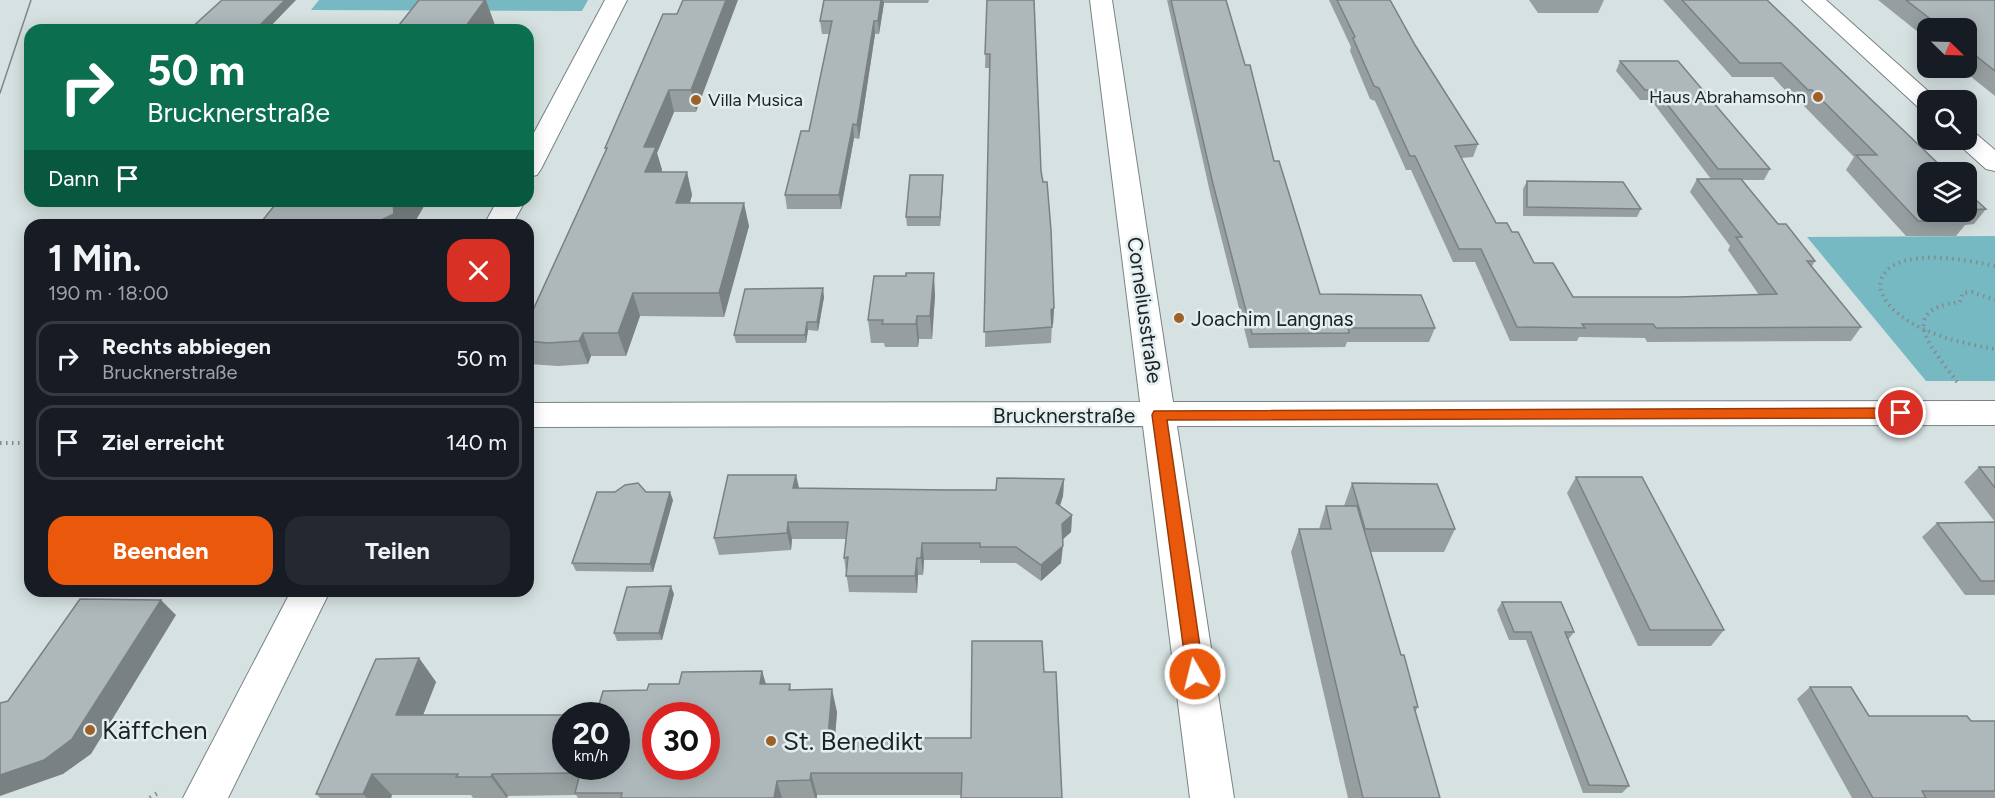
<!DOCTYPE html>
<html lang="de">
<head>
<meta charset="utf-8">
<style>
	body { margin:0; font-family:Figtree,sans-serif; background:#242831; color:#f1f3f6; height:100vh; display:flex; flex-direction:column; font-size:22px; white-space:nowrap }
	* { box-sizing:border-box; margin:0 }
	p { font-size:20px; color:#9ea1a6 }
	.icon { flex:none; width:33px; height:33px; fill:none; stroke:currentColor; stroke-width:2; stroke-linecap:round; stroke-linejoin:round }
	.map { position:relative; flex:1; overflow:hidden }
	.side { position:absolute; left:24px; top:219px; width:510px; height:378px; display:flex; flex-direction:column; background:#171b24; border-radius:18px; box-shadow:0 3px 15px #0003 }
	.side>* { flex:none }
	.guide { position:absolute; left:24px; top:24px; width:510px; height:183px; border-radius:18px; box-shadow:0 3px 15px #0003; background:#0b6e4f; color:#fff; overflow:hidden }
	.needle { width:39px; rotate:113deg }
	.fabs { position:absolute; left:1917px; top:18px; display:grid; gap:12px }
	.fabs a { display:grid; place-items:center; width:60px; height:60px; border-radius:12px; background:#171b24; box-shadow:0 3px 15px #0003; font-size:30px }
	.speed { position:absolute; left:552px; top:702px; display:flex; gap:12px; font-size:30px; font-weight:700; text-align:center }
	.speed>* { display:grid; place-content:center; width:78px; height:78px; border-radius:50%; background:#171b24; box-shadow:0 3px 15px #0003; line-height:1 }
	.speed small { font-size:15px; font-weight:400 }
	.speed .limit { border:9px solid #d22; background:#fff; color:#111 }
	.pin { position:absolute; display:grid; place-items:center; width:51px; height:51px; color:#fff; margin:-26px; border:3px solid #fff; border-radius:50%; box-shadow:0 2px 6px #0007 }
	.me { position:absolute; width:66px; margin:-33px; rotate:352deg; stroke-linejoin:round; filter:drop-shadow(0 0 4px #0008) }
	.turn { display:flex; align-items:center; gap:21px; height:126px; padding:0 24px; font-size:27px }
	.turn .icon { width:78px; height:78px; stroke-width:2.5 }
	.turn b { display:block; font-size:42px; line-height:51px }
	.then { display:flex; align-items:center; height:57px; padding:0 24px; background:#0003; gap:12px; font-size:22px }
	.round { display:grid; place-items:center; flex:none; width:63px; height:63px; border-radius:18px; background:#242831 }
	.overview { display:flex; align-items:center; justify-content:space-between; height:102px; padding:0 24px }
	h1 { font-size:36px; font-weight:700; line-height:45px }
	.cta { display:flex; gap:12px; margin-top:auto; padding:12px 24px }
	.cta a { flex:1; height:69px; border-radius:18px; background:#ea580c; color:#fff; font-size:24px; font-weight:700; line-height:69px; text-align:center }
	.cta a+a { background:#242831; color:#f1f3f6 }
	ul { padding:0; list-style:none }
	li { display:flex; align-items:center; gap:18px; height:75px; margin:0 12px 9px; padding:0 12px; border:3px solid #363941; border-radius:18px }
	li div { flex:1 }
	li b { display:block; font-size:22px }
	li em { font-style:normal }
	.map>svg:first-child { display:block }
	.green { fill:#76b9c3 }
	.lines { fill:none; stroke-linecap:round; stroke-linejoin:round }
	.minor-casing { stroke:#798385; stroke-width:2 }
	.path-far1 { stroke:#838b8c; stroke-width:4; stroke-dasharray:1.5 4.5; stroke-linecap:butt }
	.path { stroke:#838b8c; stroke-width:4.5; stroke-dasharray:1.5 5; stroke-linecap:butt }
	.minor { fill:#fff; fill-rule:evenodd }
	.tram { stroke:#7e8687; stroke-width:1.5 }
	.wall { fill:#969ea0 }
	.shaded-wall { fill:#7a8182 }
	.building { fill:#aeb8ba; stroke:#7a8182; stroke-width:1.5; fill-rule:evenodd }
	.route { fill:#ea580c; stroke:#983908; stroke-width:1.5 }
	.poi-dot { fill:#9f6028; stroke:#e3eef0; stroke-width:2 }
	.labels { text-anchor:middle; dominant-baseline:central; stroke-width:5; stroke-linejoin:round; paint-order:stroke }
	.far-poi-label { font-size:18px; fill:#1e2223; stroke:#e3eef0; text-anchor:end }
	.street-label { font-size:21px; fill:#1e2223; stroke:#e3eef0 }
	.poi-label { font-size:21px; fill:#1e2223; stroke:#e3eef0; text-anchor:start }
	.near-poi-label { font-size:26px; fill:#1e2223; stroke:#e3eef0; text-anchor:start }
</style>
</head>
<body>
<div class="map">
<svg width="1995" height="798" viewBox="0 0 1995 798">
	<rect width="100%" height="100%" fill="#d6e1e2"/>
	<path class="green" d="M319 0H588L582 11 311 10Z
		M1995 236V381H1926L1807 237Z"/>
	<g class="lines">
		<g class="minor-casing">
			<path id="minor" d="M605 0H627L541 169 537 175 528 177V144Z
				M1090 0H1112L1173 402 1995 401V425L1177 426 1234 798H1190L1143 426 528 427V403L1140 402Z
				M1802 0H1826L1938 100H1928V110L1919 108Z
				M1966 131 1975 133 1995 150V171L1986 169 1957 143 1954 140H1966Z
				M497 201H525L512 225H484Z
				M291 591H330L228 798H183Z"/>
		</g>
		<path class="path-far1" d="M1995 266C1967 260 1899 246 1882 277 1877 287 1883 298 1890 306 1915 333 1960 343 1995 349
			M1957 382C1935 351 1893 310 1960 302L1963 293 1972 292 1995 300
			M0 443H30"/>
		<path class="path" d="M150 798 161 791"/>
		<use href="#minor" class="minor"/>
		<path class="tram" d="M0 93 31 0"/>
	</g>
	<path class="wall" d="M824 0H929L928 3H884L879 34H875L859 139 854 138 841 209H787L785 195 809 131 829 34H822L820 21Z
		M987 0 1041 171 1054 308 1053 324 1052 325 1051 343 985 347 990 68H985Z
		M1167 0H1226L1274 161 1320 294 1435 328 1429 342H1347L1345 347 1249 348 1211 197Z
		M1329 0H1390L1415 45 1478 144 1473 157 1461 158 1496 223 1512 232 1534 263 1573 297H1678L1759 295 1728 250 1730 246 1690 192 1697 179H1711L1651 100H1640L1616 71 1620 61 1770 169 1764 180H1742L1778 224 1815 261 1812 266 1861 327 1851 341 1647 342 1645 338 1579 337 1577 341H1510L1475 262H1453L1411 170H1406L1375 101 1370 99 1350 51 1351 47Z
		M1529 0H1604L1598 13H1538Z
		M1663 0H1767L1928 212H1966V191L1986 209 1974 224 1965 225 1956 236H1906L1846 170 1854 157 1803 105H1799L1773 77H1732Z
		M1878 0H1995V96L1960 68H1966V28H1928V40Z
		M677 14 696 112H674L657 153 662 170 661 172H687L692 195 690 203 749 226 724 317 640 316 626 356H591L588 364 558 366 529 364 528 361V321L606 150 605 148Z
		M1527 181 1641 209 1637 217 1523 216V189Z
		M943 183 940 226H907L906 217Z
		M278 201H427L413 225H264L262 221Z
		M935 295 932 339H919L918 347H885L884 343H871L868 320Z
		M824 297 818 331 808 330 806 343H736L734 335Z
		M1979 467H1995V595H1965L1922 537 1937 523 1995 522 1964 482Z
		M1576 477 1724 630 1711 646H1638L1567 493Z
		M1064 479 1063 496 1060 506 1072 515 1071 532 1062 540 1061 563 1041 581 1016 563H980V560H924L923 575H918L917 593 849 592 844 558 846 539H792L791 550 719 555 714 538 799 488 996 490Z
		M1352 483 1455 529 1444 552H1370L1401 655 1418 707 1415 712 1440 798H1348L1291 552 1299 529H1319L1326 506H1344Z
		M673 500 653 572 576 571 572 563Z
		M674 594 662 640 617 641 614 633Z
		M1502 602 1574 632 1568 640 1629 786 1622 793H1583L1526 640H1509L1497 610Z
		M1042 641 961 795H817V798H578L576 795 508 796 507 798H473L471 795H392L391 798H320L316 794 419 658 436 682 423 715H596L647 690 762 671 766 684H790L791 690 837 712 835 738H971Z
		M1810 687 1869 716 1971 721H1995V798H1852L1797 699Z"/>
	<path class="shaded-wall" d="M285 0H296L267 30H255Z
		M485 0H486L496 28 494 30H463Z
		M726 0H738L696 112 691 90Z
		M881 0H883L884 3 879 34 878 21Z
		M874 21 875 34 859 139 857 125Z
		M669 90 674 112 657 153 662 170 652 195 645 172 644 147Z
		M853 124 854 138 841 209 839 195Z
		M687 172 692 195 682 226 676 203Z
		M943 175V183L940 226V217Z
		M393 201H427L413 225H378Z
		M744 203 749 226 724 317 719 293Z
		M934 273 935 295 932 339 930 316Z
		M823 288 824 297 818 331 817 322Z
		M633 293 640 316 626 356 618 333Z
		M1054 308 1053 324 1050 326 1051 310Z
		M917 316 919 339 918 347 916 324Z
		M807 322 808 330 806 343 805 335Z
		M583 333 591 356 588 364 579 341Z
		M796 475 800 492 793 488Z
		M1064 479 1063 496 1055 520 1056 503Z
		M670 492 673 500 653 572 650 564Z
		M1072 515 1071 532 1061 541 1062 524Z
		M788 522 792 539 791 550 787 533Z
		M922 543 924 560 923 575 921 558Z
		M1063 546 1061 563 1041 581V565Z
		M917 558 918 575 917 593 915 576Z
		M671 586 674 594 662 640 659 633Z
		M161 600 176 615 91 754 63 774 0 796V775Z
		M419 658 436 682 414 738 396 715Z
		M762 671 769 695 760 684Z
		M832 689 837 712 833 760 828 738Z
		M811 773 817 795V798H815L810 780Z
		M372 774 392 795 391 798H367L363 794Z
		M492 774 508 796 507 798 491 777Z
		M777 781 782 798H774Z"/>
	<path class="building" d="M222 0H285L255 30H189Z
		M419 0H485L463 30H395Z
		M683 0H726L691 90H669L644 147H656L645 172H687L676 203H744L719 293H633L618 333H583L579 341 548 343 528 341V321L607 148H605L663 14H677Z
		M824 0H881L878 21H874L857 125 853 124 839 195H785L801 131H809L832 21H820Z
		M987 0H1034L1041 171 1043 182H1047L1051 230 1054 308 1051 310 1052 327 984 332 990 54H985Z
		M1171 0H1226L1245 65H1250L1274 161H1279L1320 294 1421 295 1435 328H1348L1349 333 1252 334 1213 184Z
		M1337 0H1390L1415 45 1478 144 1455 146 1496 223H1507L1512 232H1518L1534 263H1553L1573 297H1678L1777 294 1736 237H1742L1697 179H1741L1778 224H1786L1815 261H1807L1861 327 1656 328 1653 324H1582L1585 328 1517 327 1481 249H1459L1415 156H1410L1379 88 1374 86 1353 38 1355 37Z
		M1682 0H1767L1947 172H1928V212H1958L1968 221H1918L1856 155H1877L1812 90H1808L1781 63H1740Z
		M1906 0H1995V71L1966 48V28H1942Z
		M1620 61H1678L1770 169H1718L1656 90H1645Z
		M910 175H943L940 217H906Z
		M1527 181 1623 182 1641 209 1527 207Z
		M1966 191 1986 209 1966 210Z
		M278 201H393L394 214 381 220 378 225H289L292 222 262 221Z
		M906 273H934L930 316H917L916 324H882L883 320H868L874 276H906Z
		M823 288 817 322H807L805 335H734L745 289Z
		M1979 467H1995V488Z
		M728 475H796L793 488 948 490H996L997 478 1064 479 1056 503 1072 515 1062 524 1063 546 1041 565 1016 547H980V543H922L921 558H917L915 576H846L848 557 844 558 848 522H788L787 533 714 538Z
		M1576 477H1642L1724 630H1650Z
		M638 483 646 492H670L650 564 572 563 597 492H615L625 485Z
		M1352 483 1437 484 1455 529H1365Z
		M1326 506H1357L1401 655H1404L1418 707H1414L1440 798H1363L1299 529H1331Z
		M1995 522V581H1981L1937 523Z
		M671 586 659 633H614L627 587Z
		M80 599 161 600 72 739 44 760 0 775V703L8 701Z
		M1502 602H1561L1574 632H1565L1629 786 1589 785 1531 632H1514Z
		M972 641H1042L1044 672H1056L1062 798H961L962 773H811L810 780 777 781 774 798H621L622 793H575L580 773 492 774 491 777H456L458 774H372L363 794H316L376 659 419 658 396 715H596L603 691 647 690 649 684H679L682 672 762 671 760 684H790L789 690 832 689 828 738H971ZM566 716H616V766H566ZM656 716H706V766H656Z
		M1810 687H1851L1869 716H1967L1971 721H1995V791H1922L1926 798H1873Z"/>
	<path class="route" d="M1901 408 1908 413 1901 418 1167 420 1204 674 1201 679 1195 682 1189 679 1187 674 1152 415 1154 411Z"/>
	<g class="poi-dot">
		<circle cx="1818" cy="97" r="6"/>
		<circle cx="696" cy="100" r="6"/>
		<circle cx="1179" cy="318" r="6"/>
		<circle cx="90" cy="730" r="6"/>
		<circle cx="771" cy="741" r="6"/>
	</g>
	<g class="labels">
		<g class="far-poi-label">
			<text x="1806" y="97">Haus Abrahamsohn</text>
			<text x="708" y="100" text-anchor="start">Villa Musica</text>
		</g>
		<g class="street-label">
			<text transform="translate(1145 310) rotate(82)">Corneliusstraße</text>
			<text x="1064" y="415">Brucknerstraße</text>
		</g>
		<g class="poi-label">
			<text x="1191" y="318">Joachim Langnas</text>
		</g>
		<g class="near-poi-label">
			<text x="102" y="730">Käffchen</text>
			<text x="783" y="741">St. Benedikt</text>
		</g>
	</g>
</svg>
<div class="fabs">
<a><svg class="needle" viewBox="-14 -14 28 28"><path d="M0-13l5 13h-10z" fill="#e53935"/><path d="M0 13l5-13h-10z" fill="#9ea1a6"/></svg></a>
<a><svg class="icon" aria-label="search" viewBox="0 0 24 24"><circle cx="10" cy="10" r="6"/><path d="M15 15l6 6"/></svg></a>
<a><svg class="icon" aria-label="layers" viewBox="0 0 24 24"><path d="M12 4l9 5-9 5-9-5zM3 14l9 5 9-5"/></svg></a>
</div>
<div class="speed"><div>20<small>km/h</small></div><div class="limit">30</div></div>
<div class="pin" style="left:1901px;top:413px;background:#d93025"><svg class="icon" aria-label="arrive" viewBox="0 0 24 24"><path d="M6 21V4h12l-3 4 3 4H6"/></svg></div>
<svg class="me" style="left:1195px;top:674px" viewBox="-20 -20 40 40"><circle r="17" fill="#ea580c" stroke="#fff" stroke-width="3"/><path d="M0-11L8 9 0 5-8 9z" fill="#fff"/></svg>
<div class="guide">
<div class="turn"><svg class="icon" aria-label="right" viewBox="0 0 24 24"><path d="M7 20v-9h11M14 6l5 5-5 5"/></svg><div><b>50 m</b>Brucknerstraße</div></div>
<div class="then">Dann<svg class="icon" aria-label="arrive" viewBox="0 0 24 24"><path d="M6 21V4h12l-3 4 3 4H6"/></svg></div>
</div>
<section class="side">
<div class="overview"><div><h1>1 Min.</h1><p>190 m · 18:00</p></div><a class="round" style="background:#d93025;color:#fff"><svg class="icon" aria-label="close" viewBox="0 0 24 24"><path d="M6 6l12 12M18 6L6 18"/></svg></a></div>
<ul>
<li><svg class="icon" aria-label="right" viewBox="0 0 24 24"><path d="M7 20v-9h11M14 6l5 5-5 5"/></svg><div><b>Rechts abbiegen</b><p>Brucknerstraße</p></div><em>50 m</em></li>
<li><svg class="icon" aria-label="arrive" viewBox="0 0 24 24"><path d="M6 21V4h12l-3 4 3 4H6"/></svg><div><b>Ziel erreicht</b></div><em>140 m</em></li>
</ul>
<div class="cta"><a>Beenden</a><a>Teilen</a></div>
</section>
</div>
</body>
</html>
